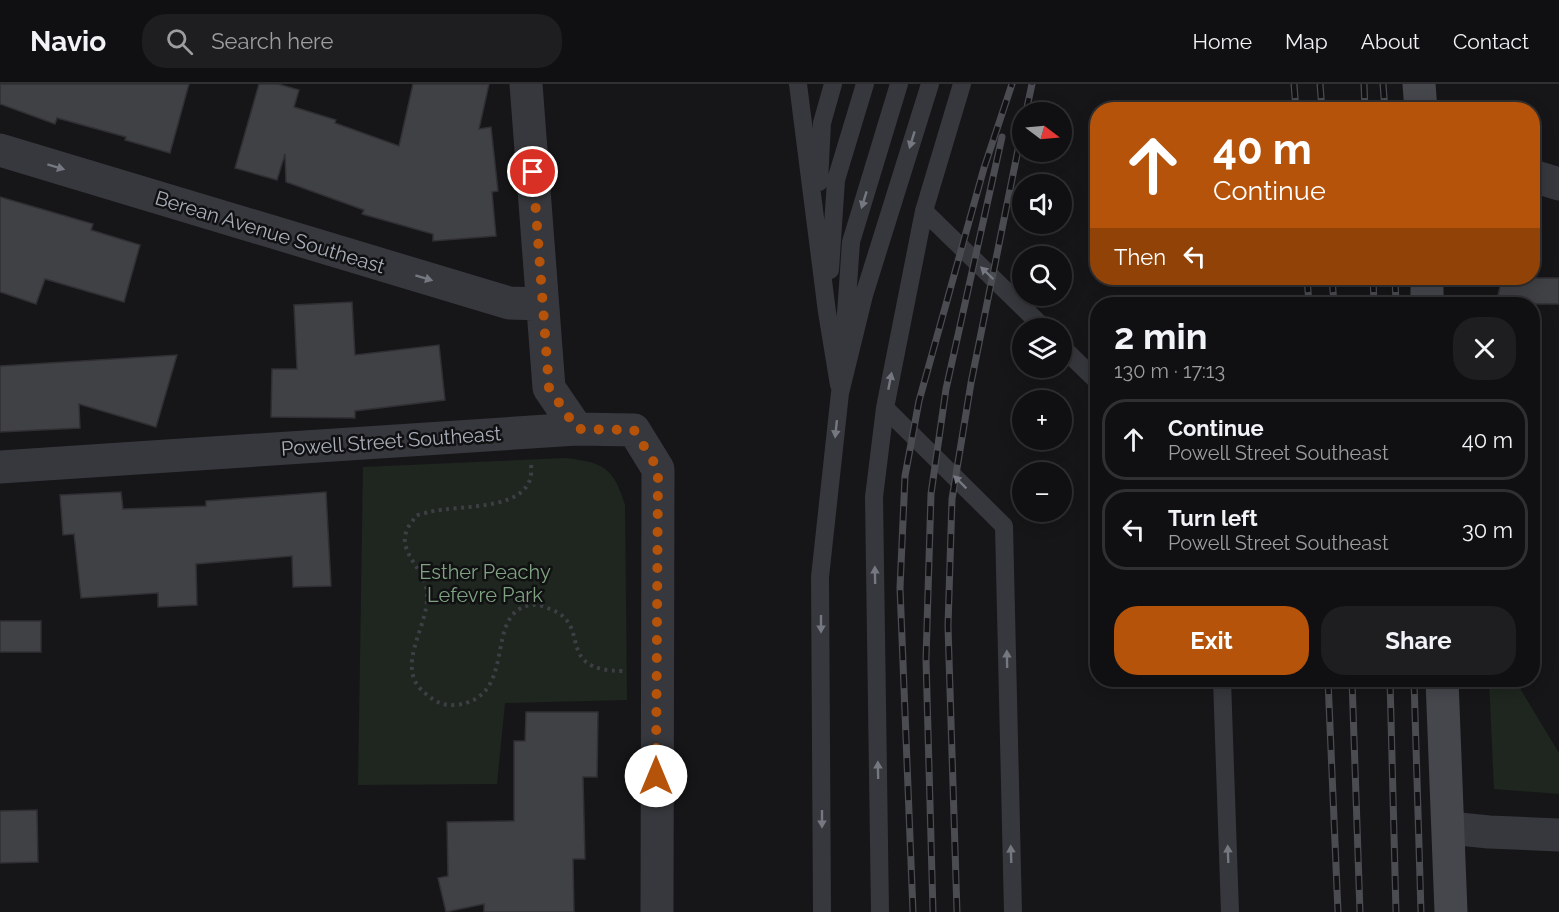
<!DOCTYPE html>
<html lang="en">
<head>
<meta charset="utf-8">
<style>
	body { margin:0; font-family:Raleway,sans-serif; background:#1e1e20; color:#f1f3f6; height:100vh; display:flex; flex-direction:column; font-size:22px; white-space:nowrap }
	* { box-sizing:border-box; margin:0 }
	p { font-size:20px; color:#9c9d9f }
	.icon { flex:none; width:33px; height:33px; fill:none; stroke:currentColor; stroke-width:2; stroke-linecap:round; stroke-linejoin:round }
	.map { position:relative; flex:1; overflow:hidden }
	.sheet { position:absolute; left:1090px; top:213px; width:450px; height:390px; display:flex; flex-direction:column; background:#101012; border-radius:24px; box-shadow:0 3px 15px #0003,0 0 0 2px #303032 }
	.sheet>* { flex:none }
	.hud { position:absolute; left:1090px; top:18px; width:450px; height:183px; border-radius:24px; box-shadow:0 3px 15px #0003,0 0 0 2px #303032; background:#b45309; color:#fff; overflow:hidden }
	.needle { width:39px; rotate:106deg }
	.fabs { position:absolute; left:1012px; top:18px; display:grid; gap:12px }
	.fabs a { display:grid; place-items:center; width:60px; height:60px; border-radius:50%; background:#101012; box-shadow:0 3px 15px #0003,0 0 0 2px #303032; font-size:30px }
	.pin { position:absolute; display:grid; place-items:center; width:51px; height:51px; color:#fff; margin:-26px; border:3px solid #fff; border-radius:50%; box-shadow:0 2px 6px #0007 }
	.me { position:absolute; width:66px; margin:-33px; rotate:0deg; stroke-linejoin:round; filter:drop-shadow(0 0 4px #0008) }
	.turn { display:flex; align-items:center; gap:21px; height:126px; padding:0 24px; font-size:27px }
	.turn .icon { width:78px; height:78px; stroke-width:2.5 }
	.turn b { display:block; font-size:42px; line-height:51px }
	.then { display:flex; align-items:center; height:57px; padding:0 24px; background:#0003; gap:12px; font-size:22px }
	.round { display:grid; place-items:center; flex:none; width:63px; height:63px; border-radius:24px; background:#1e1e20 }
	.headline { display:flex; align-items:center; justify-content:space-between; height:102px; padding:0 24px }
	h1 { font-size:36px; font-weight:700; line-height:45px }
	.action { display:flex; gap:12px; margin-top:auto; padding:12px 24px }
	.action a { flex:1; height:69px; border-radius:24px; background:#b45309; color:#fff; font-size:24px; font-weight:700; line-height:69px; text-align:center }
	.action a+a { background:#1e1e20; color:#f1f3f6 }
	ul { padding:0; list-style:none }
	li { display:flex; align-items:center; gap:18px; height:81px; margin:0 12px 9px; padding:0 12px; border:3px solid #303032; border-radius:24px }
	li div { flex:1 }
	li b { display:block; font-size:22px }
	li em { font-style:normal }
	header { display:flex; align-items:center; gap:36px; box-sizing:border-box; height:84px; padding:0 30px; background:#101012; border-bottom:2px solid #303032 }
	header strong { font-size:28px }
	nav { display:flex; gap:33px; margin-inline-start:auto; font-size:21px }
	.search { width:420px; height:54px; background:#1e1e20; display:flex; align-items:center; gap:15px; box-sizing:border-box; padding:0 21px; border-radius:24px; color:#9c9d9f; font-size:22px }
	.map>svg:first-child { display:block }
	.green { fill:#1e261f }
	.building { fill:#404145; stroke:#303034; stroke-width:1.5 }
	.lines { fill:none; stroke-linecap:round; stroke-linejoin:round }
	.path { stroke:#3d3f44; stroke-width:4; stroke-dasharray:3 4.5; stroke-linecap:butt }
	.service { stroke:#37383d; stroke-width:18 }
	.minor { stroke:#37383d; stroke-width:33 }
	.secondary { stroke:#45474d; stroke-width:33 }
	.rail-casing { stroke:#4a4c52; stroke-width:7 }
	.rail { stroke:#111113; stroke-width:4.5; stroke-dasharray:14; stroke-linecap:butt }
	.oneway { fill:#757881 }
	.route { stroke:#b45309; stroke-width:10; stroke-dasharray:0 18 }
	.labels { text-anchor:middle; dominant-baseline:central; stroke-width:5; stroke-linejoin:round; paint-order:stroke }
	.street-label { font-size:20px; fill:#a8adb8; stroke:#111113 }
	.park-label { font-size:20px; fill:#7fa381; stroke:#111113 }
</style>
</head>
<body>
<header>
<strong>Navio</strong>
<div class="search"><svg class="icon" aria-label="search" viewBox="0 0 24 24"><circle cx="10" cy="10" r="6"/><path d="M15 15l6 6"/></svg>Search here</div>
<nav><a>Home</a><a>Map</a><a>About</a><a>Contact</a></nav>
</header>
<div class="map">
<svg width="1559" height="828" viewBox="0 0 1559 828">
	<rect width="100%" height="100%" fill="#161618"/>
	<path class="green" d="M565 374C603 378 614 384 625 421L627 616 505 619 497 700 358 701 363 383Z
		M1489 596H1515L1559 669V710L1494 705Z"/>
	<path class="building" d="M0 0H189L170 69 125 56 126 53 57 34 55 40 0 20Z
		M259 0H278L299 6 294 23 336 36 335 39 399 62 413 0H489L479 45 491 43 498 107 492 108 496 152 433 157V150L362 130 364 126 286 98 285 70 277 96 235 84Z
		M0 113 93 140 91 146 140 161 124 218 45 195 36 220 0 208Z
		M1502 194H1559V220H1496Z
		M352 218 355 271 439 261 445 316 355 327V334L271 333 272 285H297L294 221Z
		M177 271 156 343 79 320 80 344 0 348V282Z
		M121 408 123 425 206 422V417L326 408 331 502 293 503 292 472 196 480 197 521 158 523V509L81 514 74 450 63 451 60 411Z
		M0 537H41V568H0Z
		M526 628H598L597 693H583L585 775H573L574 828H484V820L446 828 438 794 448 792 447 738 514 737V657H525Z
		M37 726 38 778 0 779V727Z"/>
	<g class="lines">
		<path class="path" d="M531 381C537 429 460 420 429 428 426 429 419 430 416 432 414 434 413 437 411 439 391 466 426 483 427 509 430 542 392 584 426 610 435 617 442 622 454 621 521 616 481 527 532 521 538 520 545 523 550 525 594 541 552 587 624 587"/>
		<path class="service" d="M798 0 827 228 839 301
			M819 98 822 39 833 0
			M924 127 1044 244
			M830 186 836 96 865 0
			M844 258 851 158 899 0
			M1062 263 1098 298
			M885 324 1004 442 1013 828
			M1222 596 1230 828
			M822 828 820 493 840 309 864 211 930 0
			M880 828 874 413 885 324 924 127 962 0"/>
		<path class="minor" d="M526 0 549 304 577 345
			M0 66 509 219 542 220
			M1533 92 1559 100
			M0 383 577 345 634 346 658 385 657 828
			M1449 744 1489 748 1559 751"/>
		<path class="secondary" d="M1419 0 1421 26
			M1427 194V220
			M1442 596 1451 828"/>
		<g class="rail-casing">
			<path id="rail" d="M1294 0 1296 26
				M1320 0 1322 26
				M1364 0 1365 26
				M1383 0 1385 26
				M1026 28 1032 0
				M1307 194 1309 220
				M1332 194 1334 220
				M1373 194 1374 220
				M1395 194 1396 220
				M1328 596 1338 828
				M1352 596 1360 828
				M1390 596 1396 828
				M1414 596 1421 828
				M913 828 900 504 905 392 919 317 984 84 1012 0
				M933 828 926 575 931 410 946 305 1002 53
				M957 828 948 542 952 415 971 299 1023 41"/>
		</g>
		<use href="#rail" class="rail"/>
	</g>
	<defs><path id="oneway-solid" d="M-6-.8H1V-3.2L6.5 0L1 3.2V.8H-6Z" transform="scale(1.5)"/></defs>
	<g class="oneway">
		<use href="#oneway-solid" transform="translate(912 56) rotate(107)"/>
		<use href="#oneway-solid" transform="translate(56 83) rotate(17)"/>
		<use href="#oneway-solid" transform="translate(864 116) rotate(107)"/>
		<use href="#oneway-solid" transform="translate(987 189) rotate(-136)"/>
		<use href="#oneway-solid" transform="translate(424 194) rotate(17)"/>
		<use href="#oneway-solid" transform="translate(890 297) rotate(-79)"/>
		<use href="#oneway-solid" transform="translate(836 345) rotate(96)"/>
		<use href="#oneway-solid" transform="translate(960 398) rotate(-135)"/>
		<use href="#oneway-solid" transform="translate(875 491) rotate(-91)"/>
		<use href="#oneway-solid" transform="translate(821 540) rotate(90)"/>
		<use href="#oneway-solid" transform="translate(1007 575) rotate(-91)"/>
		<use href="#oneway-solid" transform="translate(878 686) rotate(-91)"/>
		<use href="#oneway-solid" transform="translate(822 735) rotate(90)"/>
		<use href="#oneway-solid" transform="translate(1011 770) rotate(-92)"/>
		<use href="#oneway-solid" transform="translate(1228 770) rotate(-92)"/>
	</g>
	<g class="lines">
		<path class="route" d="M533 88 549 304 577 345 634 346 658 385 656 692"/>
	</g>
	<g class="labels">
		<g class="street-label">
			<text transform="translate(270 148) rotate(17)">Berean Avenue Southeast</text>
			<text transform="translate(391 357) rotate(-4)">Powell Street Southeast</text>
		</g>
		<g class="park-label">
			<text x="485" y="488">Esther Peachy<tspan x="485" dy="23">Lefevre Park</tspan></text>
		</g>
	</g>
</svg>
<div class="fabs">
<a><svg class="needle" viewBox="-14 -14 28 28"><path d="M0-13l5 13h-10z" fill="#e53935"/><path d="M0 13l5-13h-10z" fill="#9c9d9f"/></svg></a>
<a><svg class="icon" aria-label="sound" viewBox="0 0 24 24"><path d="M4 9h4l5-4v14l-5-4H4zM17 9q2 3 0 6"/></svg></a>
<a><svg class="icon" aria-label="search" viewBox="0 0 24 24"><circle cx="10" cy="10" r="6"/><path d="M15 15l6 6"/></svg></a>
<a><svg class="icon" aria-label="layers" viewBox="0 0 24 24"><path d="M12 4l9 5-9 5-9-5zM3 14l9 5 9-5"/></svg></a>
<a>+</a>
<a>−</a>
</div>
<div class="pin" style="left:533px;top:88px;background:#d93025"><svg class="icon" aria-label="arrive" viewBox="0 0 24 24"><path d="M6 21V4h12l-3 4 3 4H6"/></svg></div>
<svg class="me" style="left:656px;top:692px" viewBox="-20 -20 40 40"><circle r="19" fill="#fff"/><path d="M0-13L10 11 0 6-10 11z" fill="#b45309"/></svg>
<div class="hud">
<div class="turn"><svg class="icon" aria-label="ahead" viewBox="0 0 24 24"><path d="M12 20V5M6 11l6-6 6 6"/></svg><div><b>40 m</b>Continue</div></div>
<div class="then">Then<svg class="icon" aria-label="left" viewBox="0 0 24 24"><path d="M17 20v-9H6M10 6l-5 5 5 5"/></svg></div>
</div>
<section class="sheet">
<div class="headline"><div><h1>2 min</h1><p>130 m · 17:13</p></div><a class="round"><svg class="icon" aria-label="close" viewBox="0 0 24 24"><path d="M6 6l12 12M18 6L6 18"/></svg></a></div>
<ul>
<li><svg class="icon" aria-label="ahead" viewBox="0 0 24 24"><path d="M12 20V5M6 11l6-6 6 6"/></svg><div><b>Continue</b><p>Powell Street Southeast</p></div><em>40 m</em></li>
<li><svg class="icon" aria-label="left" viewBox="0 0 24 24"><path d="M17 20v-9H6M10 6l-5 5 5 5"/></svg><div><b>Turn left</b><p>Powell Street Southeast</p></div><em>30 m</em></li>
</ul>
<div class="action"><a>Exit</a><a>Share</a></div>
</section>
</div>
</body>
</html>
